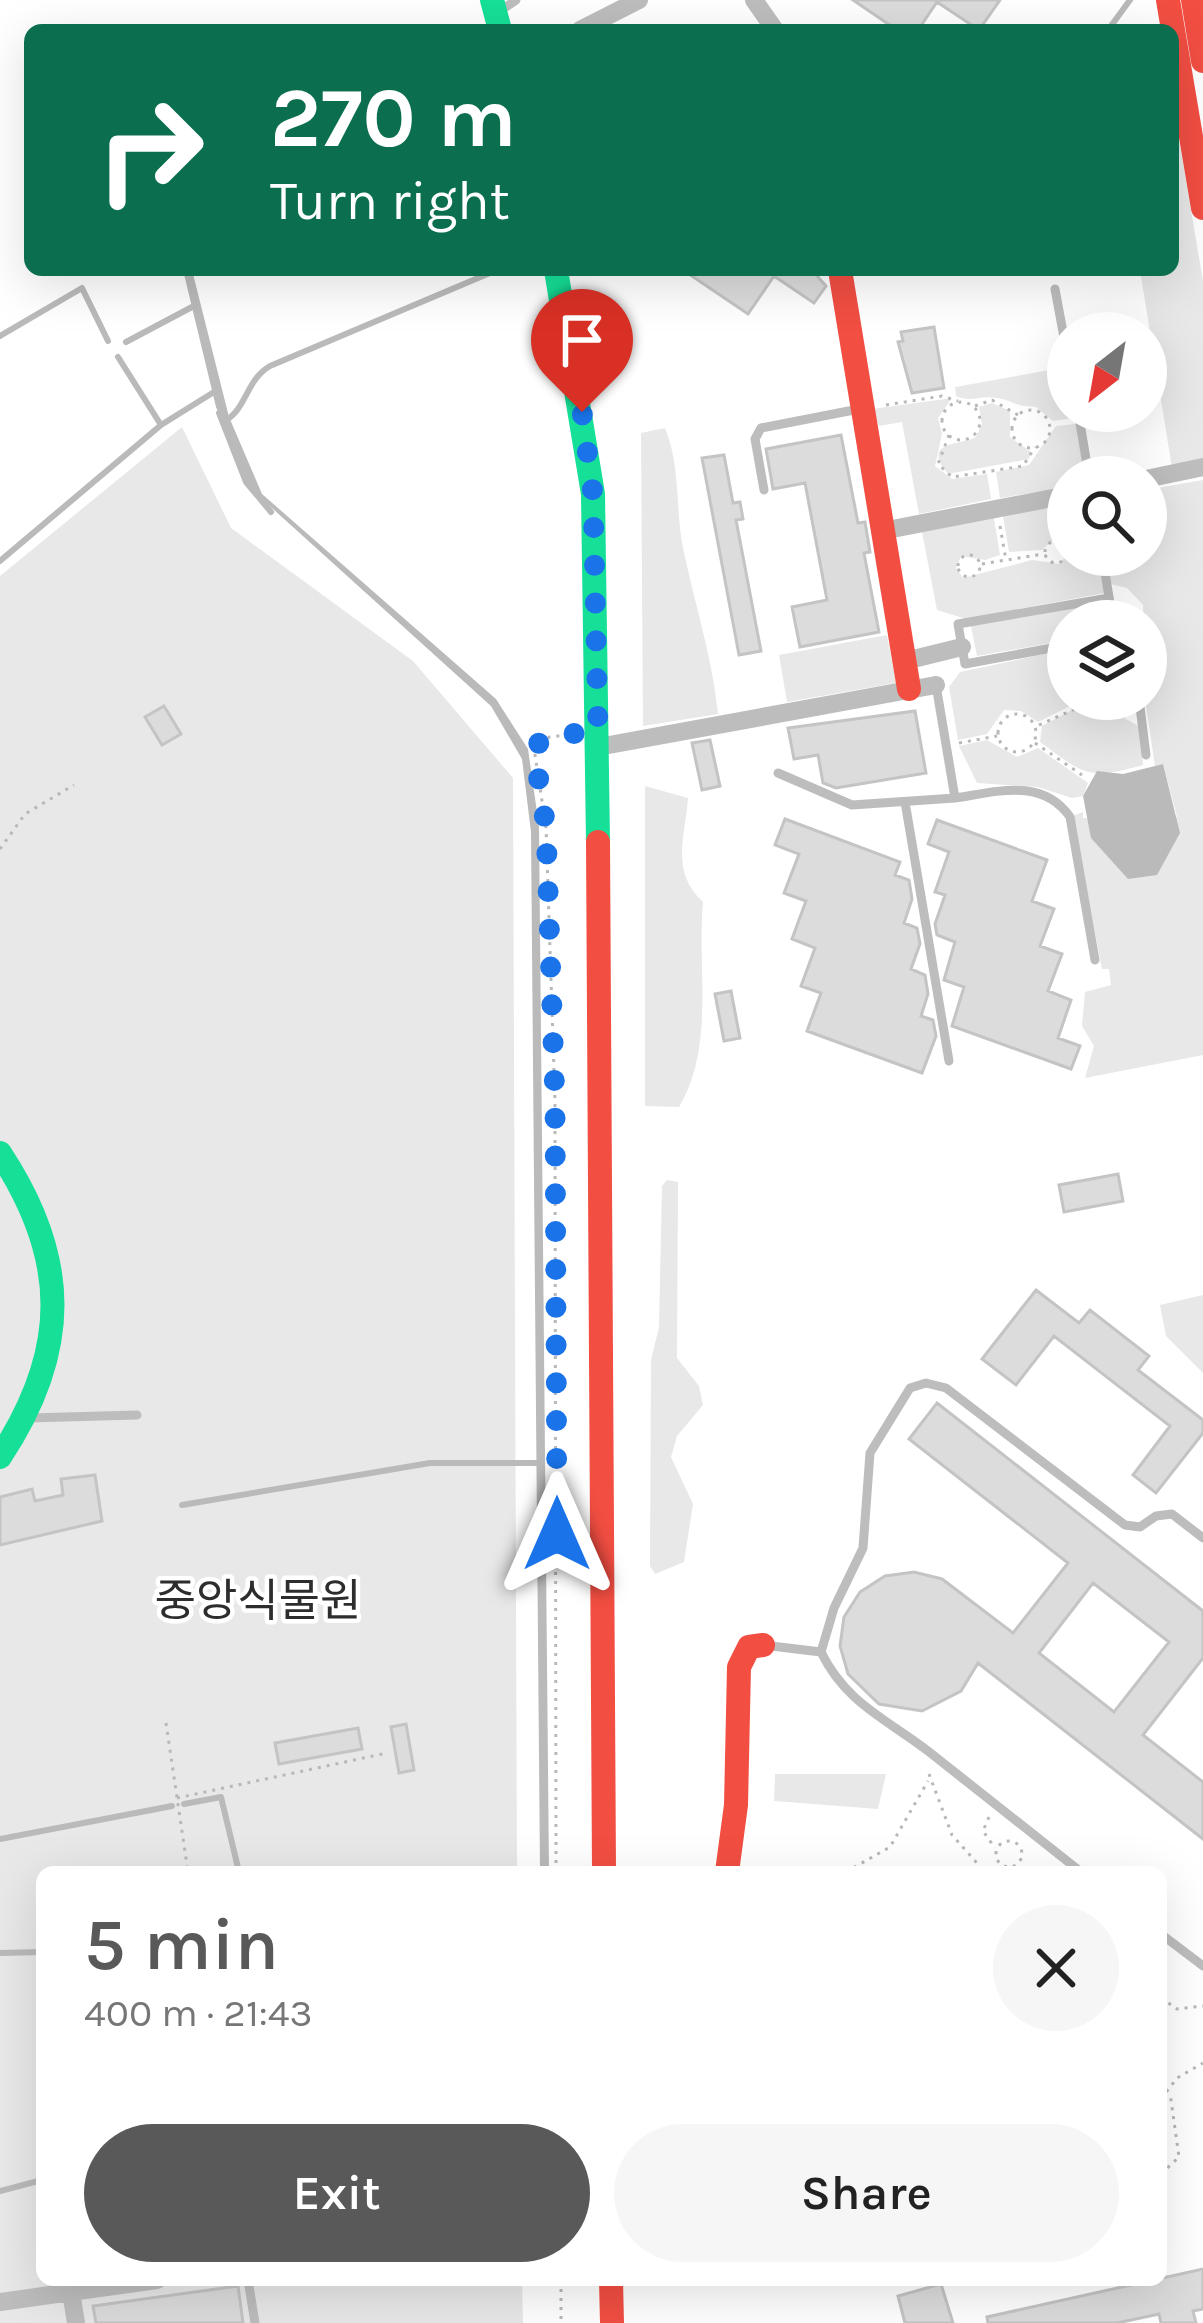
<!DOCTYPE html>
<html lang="en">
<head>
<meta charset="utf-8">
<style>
	body { margin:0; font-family:Karla,"Noto Sans KR",sans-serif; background:#f6f6f6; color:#222; height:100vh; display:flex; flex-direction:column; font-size:45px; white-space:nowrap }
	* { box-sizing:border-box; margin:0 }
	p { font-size:39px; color:#767676 }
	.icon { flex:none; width:66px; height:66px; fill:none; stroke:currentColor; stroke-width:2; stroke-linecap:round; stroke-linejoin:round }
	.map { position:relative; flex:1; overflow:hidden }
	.side { position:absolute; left:36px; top:1866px; width:1131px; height:420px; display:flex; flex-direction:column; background:#fff; border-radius:18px; box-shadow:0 12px 48px #0002 }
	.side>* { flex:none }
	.top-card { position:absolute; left:24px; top:24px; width:1155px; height:252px; border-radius:18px; box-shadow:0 12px 48px #0002; background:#0b6e4f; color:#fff; overflow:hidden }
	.needle { width:78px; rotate:211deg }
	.controls { position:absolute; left:1047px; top:312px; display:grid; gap:24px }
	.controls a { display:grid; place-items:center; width:120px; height:120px; border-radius:50%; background:#fff; box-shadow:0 12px 48px #0002; font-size:60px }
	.pin { position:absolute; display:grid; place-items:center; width:102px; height:102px; color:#fff; margin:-123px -51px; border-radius:50% 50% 50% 0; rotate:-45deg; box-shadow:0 0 12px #0007 }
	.pin .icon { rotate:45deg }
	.me { position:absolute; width:132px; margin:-66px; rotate:0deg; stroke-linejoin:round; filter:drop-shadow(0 0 9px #0008) }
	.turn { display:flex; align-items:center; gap:42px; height:252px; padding:0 48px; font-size:54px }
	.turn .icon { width:156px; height:156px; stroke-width:2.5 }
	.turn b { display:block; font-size:84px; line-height:102px }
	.round { display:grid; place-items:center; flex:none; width:126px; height:126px; border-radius:63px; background:#f6f6f6 }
	.summary { display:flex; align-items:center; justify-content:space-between; height:204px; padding:0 48px }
	h1 { font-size:72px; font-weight:600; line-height:90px; color:#595959 }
	.action { display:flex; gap:24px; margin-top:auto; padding:24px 48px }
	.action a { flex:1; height:138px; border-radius:72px; background:#595959; color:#fff; font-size:48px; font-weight:600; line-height:138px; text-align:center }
	.action a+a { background:#f6f6f6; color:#222 }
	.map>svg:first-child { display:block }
	.green { fill:#e8e8e8 }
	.water { fill:#bababa }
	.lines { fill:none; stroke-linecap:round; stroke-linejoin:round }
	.stream { stroke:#bababa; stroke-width:6 }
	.building { fill:#dcdcdc; stroke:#c4c4c4; stroke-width:3; fill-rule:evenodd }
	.path { stroke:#b8b8b8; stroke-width:3; stroke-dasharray:3 6; stroke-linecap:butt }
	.lane { stroke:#bdbdbd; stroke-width:9 }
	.street { stroke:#bdbdbd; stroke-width:18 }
	.fast { stroke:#16e098; stroke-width:24 }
	.jam { stroke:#f24e42; stroke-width:24 }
	.route { stroke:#1a73e8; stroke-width:21; stroke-dasharray:0 37.8 }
	.labels { text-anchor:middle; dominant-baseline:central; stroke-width:9; stroke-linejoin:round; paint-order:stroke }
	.park-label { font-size:45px; fill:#2d2d2d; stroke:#fff }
</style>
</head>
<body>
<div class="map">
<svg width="1203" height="2323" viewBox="0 0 1203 2323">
	<rect width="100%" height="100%" fill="#fff"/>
	<path class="green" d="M1173 104 1203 281V463L1172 468 1140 270H1173Z
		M1066 367 1073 418 1053 421 1036 407C1015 407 1015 401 997 398 981 395 972 403 956 396L955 387Z
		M952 398 938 418 942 434 935 466 952 479 987 474 991 499 919 514 902 422 879 426 872 409Z
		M992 403 1010 411V437L1031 452 1029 459 948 474C920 440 961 446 976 437L982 424 979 407Z
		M1076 424 1085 477H1068V487L1000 498 996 472 1029 465 1056 426Z
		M182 427 231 528 413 661 513 778 517 1872H42V2280H522L523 2323H0V576Z
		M665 428C681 467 675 508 683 548 695 605 712 656 718 714L643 726 641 433Z
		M1203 480V1055L1085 1078 1094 1046 1082 1026 1085 992 1111 985 1109 969H1102L1072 816 1083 812V818L1177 817 1163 764 1155 766 1145 699 1143 605 1127 588 1111 584 1106 555H1146V490Z
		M1068 504V547L1054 539 1042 550 1009 552 1003 516Z
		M994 518 1000 555 985 560 961 556 956 568 963 578 1032 560 1059 564 1068 554 1098 555 1104 593 966 619 937 610 922 532Z
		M1103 603 1109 621H1068V640L977 656 971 626Z
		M887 635 896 683 787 702 779 655Z
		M1068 649V699H1084L1038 722 1021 711 1004 710 987 734 958 740 949 687 960 672Z
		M1078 707 1119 715 1140 727 1143 765C1088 780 1086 776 1040 742L1042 726Z
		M987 740 1017 757 1038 748 1088 783 1083 796 1072 798 1038 787 977 783 959 746Z
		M645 786 688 798C685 839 670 871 703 902 697 969 715 1047 679 1107L645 1106Z
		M667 1180 678 1182 677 1358 699 1386 703 1405 677 1436 671 1457 693 1504 684 1562 655 1574 650 1566 651 1360 659 1327 662 1186Z
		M1203 1295V1373L1166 1336 1160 1305Z
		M775 1774H886L878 1809 774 1801Z"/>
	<path class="water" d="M183 270H192L229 417 262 494 496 699 528 749 539 826 549 1872H540L531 832 522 759 491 706 252 490 216 407Z
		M1163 764 1180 833 1157 875 1128 879 1091 838 1083 796 1097 771 1123 774Z"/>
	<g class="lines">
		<path class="stream" d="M1108 30 1130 0
			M0 336 82 288 108 341
			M126 342 192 307
			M118 357 161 425
			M219 413 246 482 271 512
			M225 421C247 408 246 380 270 366L497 270
			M0 561 161 425 214 392
			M182 1505 430 1463H541
			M184 1804 221 1797 239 1872
			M0 1839 172 1806
			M0 1953 42 1952
			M0 2191 42 2180"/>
	</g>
	<path class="building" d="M853 0H1000L979 30 937 2 918 30H897Z
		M683 270H812L826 286 814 303 774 276 748 314Z
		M934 327 944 388 912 393 898 342 903 341 901 332Z
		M841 435 858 523 865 522 870 552 864 553 879 632 800 647 792 607 827 600 805 483 773 489 766 449Z
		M724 455 733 503 740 502 743 519 736 520 761 651 739 655 702 458Z
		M164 706 181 734 162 745 145 717Z
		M915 711 926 773 836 788 823 783 818 755 794 759 788 728Z
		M710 740 720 786 702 790 692 743Z
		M785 819 900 862 895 875 909 880 912 899 904 923 917 928 920 944 911 969 925 975 928 994 921 1016 933 1020 936 1036 922 1073 807 1031 821 993 801 986 815 948 792 939 806 901 784 893 799 854 775 845Z
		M937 820 1047 860 1032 901 1054 909 1040 946 1062 954 1048 991 1071 1000 1058 1038 1080 1046 1071 1069 952 1026 964 987 944 980 955 942 937 935 935 924 945 895 935 892 949 852 928 844Z
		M731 991 740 1038 724 1041 715 994Z
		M1118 1174 1123 1201 1064 1212 1059 1185Z
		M1036 1290 1079 1323 1090 1310 1149 1356 1138 1370 1203 1420V1433L1156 1493 1133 1475 1170 1426 1054 1336 1016 1385 982 1359Z
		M937 1403 1203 1611V1658L1143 1735 1203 1782V1839L978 1663 961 1691 922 1711 879 1704 848 1674 840 1646 844 1617 860 1592 885 1576 914 1572 942 1579 1013 1633 1068 1563 909 1439ZM1093 1583 1169 1642 1114 1712 1039 1653Z
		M95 1475 102 1521 0 1545V1497L32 1489 35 1501 63 1495 61 1479Z
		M406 1724 414 1770 399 1773 391 1727Z
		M358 1728 362 1749 279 1764 275 1743Z
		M1203 2269V2309L1193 2311 1196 2323H1161L1159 2314 1117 2323H988L987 2317Z
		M941 2284 953 2323H905L898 2296Z
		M238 2286 243 2323H96L93 2306Z"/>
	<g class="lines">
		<path class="path" d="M942 421a19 19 0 1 1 38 0a19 19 0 1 1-38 0Z
			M886 405 942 396 958 401
			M975 406 992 400 1018 415
			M1012 429a19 19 0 1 1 38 0a19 19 0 1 1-38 0Z
			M949 435 938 464 952 477 1023 466 1035 447
			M1000 526 1006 560
			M1045 552a11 11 0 1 1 22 0a11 11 0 1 1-22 0Z
			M958 566a11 11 0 1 1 22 0a11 11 0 1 1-22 0Z
			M982 564 1043 554
			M1091 699 1085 705 1092 711 1097 705 1091 699
			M1096 709 1128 717
			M998 733a19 19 0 1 1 38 0a19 19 0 1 1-38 0Z
			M1039 725 1086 704
			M959 743 997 736
			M1035 743 1082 775
			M0 849 25 814 74 785
			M166 1723 188 1872
			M929 1774 952 1835 985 1872
			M177 1798 387 1753
			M989 1817 983 1831 995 1848
			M996 1854a13 13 0 1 1 26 0a13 13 0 1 1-26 0Z
			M556 1872 555 1101 546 827 534 748 543 738 573 734
			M846 1872 890 1847 928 1781
			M1161 1998 1177 2009 1203 2006
			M1161 2099 1177 2078 1203 2063
			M1161 2174 1179 2157 1170 2093
			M561 2280V2323"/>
		<path class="lane" d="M500 11 516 0
			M1055 289 1068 359
			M1078 411 1089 477
			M764 490 755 439 761 428 859 409
			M1102 555 1113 621
			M1068 645 965 664 958 624 1109 598
			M1139 699 1146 755
			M778 773 852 805 955 798 936 685
			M955 798C996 792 1042 777 1070 817L1095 960
			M905 802 949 1061
			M29 1418 137 1415
			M763 1645 821 1652
			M1081 1872C1030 1832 979 1791 928 1751 885 1718 846 1703 821 1652L834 1608 863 1548 870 1453 910 1388 926 1383 946 1388 1125 1525 1140 1527 1156 1516 1172 1514 1203 1538
			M1161 1934 1203 1966
			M248 2280 255 2323"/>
		<path class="street" d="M754 0 775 30
			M580 30 639 0
			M1146 479 1203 467
			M887 530 1068 495
			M905 661 962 647
			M598 747 936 685
			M0 2302 71 2292
			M76 2323 71 2292 157 2280"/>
		<path class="fast" d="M492 0 500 30
			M556 270 593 494 598 842
			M0 1153C70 1259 70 1351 0 1457"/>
		<path class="jam" d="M1168 0 1203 208
			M1193 0 1203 61
			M840 270 909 689
			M598 842 604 1872
			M727 1872 736 1805 739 1667 749 1647 763 1645
			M611 2280 612 2323"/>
	</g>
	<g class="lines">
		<path class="route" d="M557 1534 555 1101 546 827 534 748 544 738 598 730 593 494 582 412"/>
	</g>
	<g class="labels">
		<g class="park-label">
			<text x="258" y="1601">중앙식물원</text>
		</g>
	</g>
</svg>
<div class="controls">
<a><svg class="needle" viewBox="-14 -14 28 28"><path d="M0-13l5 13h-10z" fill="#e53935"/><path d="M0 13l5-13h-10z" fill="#767676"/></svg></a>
<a><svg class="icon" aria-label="search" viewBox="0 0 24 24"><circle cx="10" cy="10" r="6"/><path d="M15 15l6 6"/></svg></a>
<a><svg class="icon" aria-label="layers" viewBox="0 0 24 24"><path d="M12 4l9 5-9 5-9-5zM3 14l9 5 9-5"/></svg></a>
</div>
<div class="pin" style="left:582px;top:412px;background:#d93025"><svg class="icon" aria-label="arrive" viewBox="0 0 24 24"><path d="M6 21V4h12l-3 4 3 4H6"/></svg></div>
<svg class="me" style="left:557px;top:1534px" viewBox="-20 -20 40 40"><path d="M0-17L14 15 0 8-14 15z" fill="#1a73e8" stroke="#fff" stroke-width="4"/></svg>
<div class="top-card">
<div class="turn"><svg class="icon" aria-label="right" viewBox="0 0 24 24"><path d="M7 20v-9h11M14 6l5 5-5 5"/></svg><div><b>270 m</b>Turn right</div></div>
</div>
<section class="side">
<div class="summary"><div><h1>5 min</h1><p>400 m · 21:43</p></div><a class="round"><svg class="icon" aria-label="close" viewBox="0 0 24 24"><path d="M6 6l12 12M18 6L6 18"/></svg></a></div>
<div class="action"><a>Exit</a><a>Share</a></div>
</section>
</div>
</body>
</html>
